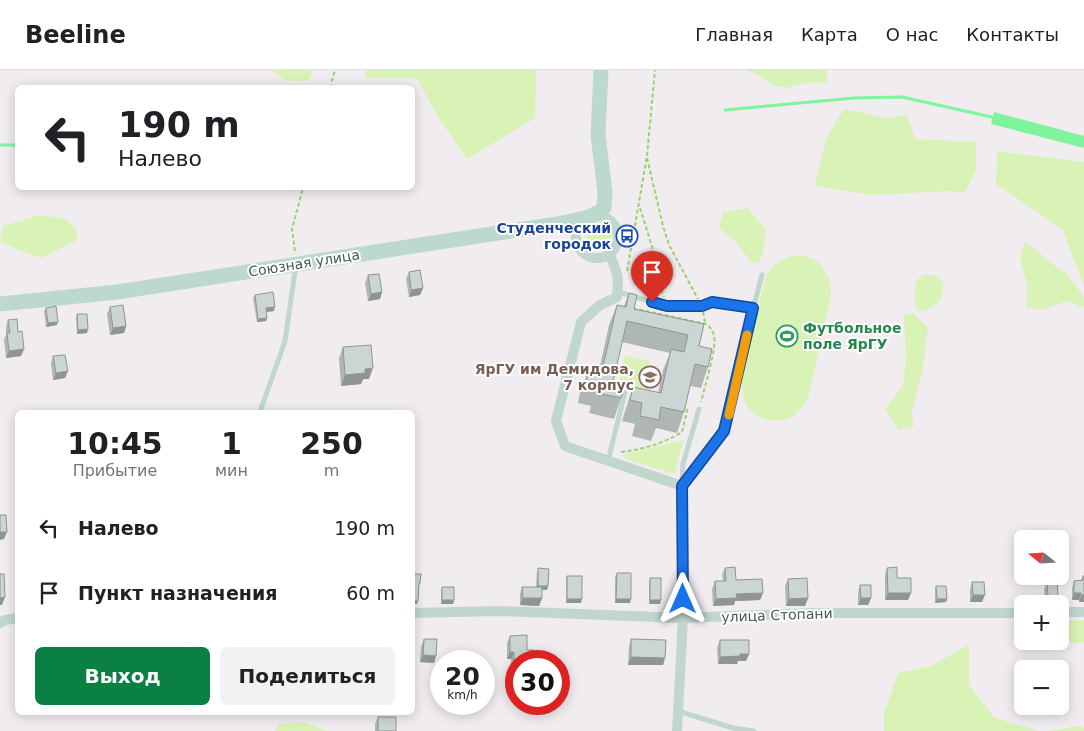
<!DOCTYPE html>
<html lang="ru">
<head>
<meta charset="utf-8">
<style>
	body { margin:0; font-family:"DejaVu Sans",sans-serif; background:#f2f2f2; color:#202124; height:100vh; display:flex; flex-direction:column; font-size:19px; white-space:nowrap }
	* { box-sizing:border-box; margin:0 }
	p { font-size:16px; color:#757577 }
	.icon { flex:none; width:28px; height:28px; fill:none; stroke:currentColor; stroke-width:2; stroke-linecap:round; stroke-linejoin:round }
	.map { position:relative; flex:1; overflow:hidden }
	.details { position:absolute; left:15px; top:340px; width:400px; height:305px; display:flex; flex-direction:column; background:#fff; border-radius:8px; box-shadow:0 2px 12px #0003 }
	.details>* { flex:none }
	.banner { position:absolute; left:15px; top:15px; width:400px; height:105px; border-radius:8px; box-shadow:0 2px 12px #0003; background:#fff; color:#202124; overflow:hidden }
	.needle { width:32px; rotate:288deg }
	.controls { position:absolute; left:1014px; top:460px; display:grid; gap:10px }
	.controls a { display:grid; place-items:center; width:55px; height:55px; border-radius:8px; background:#fff; box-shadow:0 2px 12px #0003; font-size:25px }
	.speed { position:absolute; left:430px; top:580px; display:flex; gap:10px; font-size:25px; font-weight:700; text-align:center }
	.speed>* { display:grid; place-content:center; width:65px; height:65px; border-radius:50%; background:#fff; box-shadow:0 2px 12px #0003; line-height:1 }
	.speed small { font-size:12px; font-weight:400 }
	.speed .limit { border:8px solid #d22; background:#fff; color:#111 }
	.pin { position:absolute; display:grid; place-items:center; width:42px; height:42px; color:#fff; margin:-51px -21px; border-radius:50% 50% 50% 0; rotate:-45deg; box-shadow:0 0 5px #0007 }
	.pin .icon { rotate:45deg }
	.me { position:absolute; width:55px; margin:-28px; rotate:0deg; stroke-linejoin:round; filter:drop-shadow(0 0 4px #0008) }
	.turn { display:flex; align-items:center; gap:18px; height:105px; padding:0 20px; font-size:22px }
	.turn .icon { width:65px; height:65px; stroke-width:2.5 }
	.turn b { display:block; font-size:35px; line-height:42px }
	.eta { display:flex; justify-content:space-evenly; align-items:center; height:85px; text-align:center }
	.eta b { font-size:30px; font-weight:700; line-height:35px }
	.cta { display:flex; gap:10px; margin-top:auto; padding:10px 20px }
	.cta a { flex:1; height:58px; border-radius:8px; background:#0b8043; color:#fff; font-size:20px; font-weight:700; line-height:58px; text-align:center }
	.cta a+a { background:#f2f2f2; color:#202124 }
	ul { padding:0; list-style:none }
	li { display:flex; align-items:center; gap:15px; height:65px; padding:0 20px }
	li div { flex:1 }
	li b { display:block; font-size:19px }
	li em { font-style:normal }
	header { display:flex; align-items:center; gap:30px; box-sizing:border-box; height:70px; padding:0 25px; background:#fff; border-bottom:1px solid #e0e0e0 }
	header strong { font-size:24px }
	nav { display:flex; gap:28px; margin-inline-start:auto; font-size:18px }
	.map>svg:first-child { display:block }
	.green { fill:#d8f3b5 }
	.water { fill:#7ef59d }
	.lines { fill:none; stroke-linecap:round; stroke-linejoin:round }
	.stream { stroke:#7ef59d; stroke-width:3 }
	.path { stroke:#99d46a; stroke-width:2; stroke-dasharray:4 2.5; stroke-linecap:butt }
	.lane { stroke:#c1d6cc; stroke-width:5 }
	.street { stroke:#c1d6cc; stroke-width:10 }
	.secondary { stroke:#bdd8cd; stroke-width:15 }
	.wall { fill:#afb7b5 }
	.shaded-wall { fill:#8e9594 }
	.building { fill:#cbd5d3; stroke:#8e9594 }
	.route-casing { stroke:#114b97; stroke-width:12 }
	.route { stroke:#1a73e8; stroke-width:9 }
	.slow { stroke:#f59e0b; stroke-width:9 }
	.labels { text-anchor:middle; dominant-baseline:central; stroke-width:4; stroke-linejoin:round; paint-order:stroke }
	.transit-label { font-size:14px; font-weight:bold; fill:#164399; stroke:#fff; text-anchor:end }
	.street-label { font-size:14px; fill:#435c50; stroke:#fff }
	.leisure-label { font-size:14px; font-weight:bold; fill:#27864d; stroke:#fff; text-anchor:start }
	.education-label { font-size:14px; font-weight:bold; fill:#785e54; stroke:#fff; text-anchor:end }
</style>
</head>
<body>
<header>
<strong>Beeline</strong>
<nav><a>Главная</a><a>Карта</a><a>О нас</a><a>Контакты</a></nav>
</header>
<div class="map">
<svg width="1084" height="661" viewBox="0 0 1084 661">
	<rect width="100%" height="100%" fill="#f0ecf0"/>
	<path class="green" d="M272 0H311V6L308 10C292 12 285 12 272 0Z
		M366 0H536L535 48 467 89 436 44 417 8H366Z
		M744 0H827V13L810 12 786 18 772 15 757 4Z
		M844 39 887 48 907 45 915 69 976 72V100L965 123 949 121 873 125 815 116 826 69Z
		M997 81 1084 92V216L1063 160 996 114Z
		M747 138 766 159 763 184 758 193 751 192 735 171 719 158 723 142Z
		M40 145 66 149 77 161V170L41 188 18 180 0 171 3 156Z
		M602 148 609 151C615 163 615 167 604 175H594L587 169 585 160 592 149Z
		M1025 171 1054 195 1067 204 1081 223 1084 230V238L1067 231 1042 240 1026 237 1027 214 1020 189Z
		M791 186C795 186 799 185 803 186 823 189 831 207 831 225L808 328C804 334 802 339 796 344 779 357 752 350 744 330 742 323 742 317 742 310L765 209C772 195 777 192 791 186Z
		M924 204 937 206 943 212C944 230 939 233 924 242L916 240 914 223 917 210Z
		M913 243 928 258 923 298 911 344 914 356 899 360 885 339 903 315 906 290 904 245Z
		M625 286 649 291 642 322 618 317Z
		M684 370 674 404 626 389 623 385Z
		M1084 550V572L1074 573 1060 568V551Z
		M969 575V615L995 648 1040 661H884V644L898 603 930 596Z
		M303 652 328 661H275L278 654Z
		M1079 656 1084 658V661H1047Z"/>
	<path class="water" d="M994 42 1084 66V78L991 54Z"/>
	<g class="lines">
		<path class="stream" d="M725 40 854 28 902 27 996 48
			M0 75H18"/>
		<path class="path" d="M330 18 335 0
			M647 88 663 156 669 175 698 229
			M640 138 655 186 662 222 664 227
			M295 181 292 159 303 118
			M627 201 647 86 655 0
			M633 238 706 254C710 257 713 260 714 266 717 278 704 319 701 332
			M703 242 705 252
			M621 382C644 379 662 374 682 362L688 337"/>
		<path class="lane" d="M618 222 667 236H702L712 232 753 239
			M260 342 285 271 296 195
			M608 391 625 322
			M682 415 683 394 699 339
			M682 416 725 361 753 239 762 205
			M678 641 733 658 754 661"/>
		<path class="street" d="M576 167a21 21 0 1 1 42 0a21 21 0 1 1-42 0Z
			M609 184C618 203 619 206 617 227L600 235 581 252 556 351 565 376 682 416 683 548 677 661
			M1060 542H1084
			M412 543 499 541 683 548 812 543H1022
			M0 553 5 550 18 548"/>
		<path class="secondary" d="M0 234 117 222 563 153 589 147 602 140 604 137 605 122 598 65 601 0"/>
	</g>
	<path class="wall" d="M409 202 423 218 420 225 409 227 406 209Z
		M368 205 382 222 380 229 368 231 365 213Z
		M629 223 634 239 704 254 699 276 708 297 701 318 690 316 684 342 677 363 656 358 651 371 632 366 635 354 622 351 626 338 633 317 658 323 663 300 670 283 622 272 613 312 621 328 614 349 589 343 591 336 578 333 580 323 588 302 598 305 609 255 617 235 624 236Z
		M255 225 274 241 266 242 267 248 266 251 257 252 253 228Z
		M110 237 126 256 124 263 110 265 107 244Z
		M46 238 57 255 46 257 44 241Z
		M77 244 87 263 77 264 76 248Z
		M8 250 18 262 24 279 21 286 6 288 4 270 6 264V257Z
		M343 277 369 309H363L361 314 341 316 339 288Z
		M53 286 68 301 65 308 53 310 51 294Z
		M538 498 548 516 547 520H542V528L539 536 520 535V524L522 517H536L537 502Z
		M725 498 736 510 763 523 760 530 735 531 734 535 713 536 712 519 715 511H723L722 505Z
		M887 498 897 508 908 530H885V505Z
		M617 503 630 533H615V507Z
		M567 506 582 529 581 533H566V509Z
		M1083 506 1084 532H1079V530H1072V518L1074 511 1081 510Z
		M650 508 660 534H649V512Z
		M788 509 808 528 805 536H786L785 516Z
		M972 512 982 532H970V519Z
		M1047 512 1058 526 1055 533 1045 534 1044 519Z
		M860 515 871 528 868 535H858V522Z
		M936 516 947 529 946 532 935 533V520Z
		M442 517 454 530 453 534H441V520Z
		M510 566 516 591V598H511V589H507V573Z
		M424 569 436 586 434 593 420 592 421 576Z
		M631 569 665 588 663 595H628L629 577Z
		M720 570 749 584 746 591H738L737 594H718L717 578Z
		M378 647 396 661H375V654Z"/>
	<path class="shaded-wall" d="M423 218 420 225 409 227 411 220Z
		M382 222 380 229 368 231 371 224Z
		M275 237 274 241 265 242 266 238Z
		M267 248 266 251 257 252 258 249Z
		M58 252 57 255 46 257 48 253Z
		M126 256 124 263 110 265 113 258Z
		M88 259 87 263 77 264 78 260Z
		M24 279 21 286 6 288 9 281Z
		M373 298 369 309H363L361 314 341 316 345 305 365 299Z
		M68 301 65 308 53 310 56 303Z
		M0 462H7L4 469 0 470Z
		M538 516H548L547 520 536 519Z
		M763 523 760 530 735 531 734 535 713 536 716 529 736 524Z
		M888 523H911L908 530H885Z
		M1074 523H1081L1079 530H1072Z
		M973 525H985L982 532H970Z
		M1081 525H1084V532H1079Z
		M1058 526 1055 533 1045 534 1048 527Z
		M5 527 2 535H0V528Z
		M523 528H542L539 536 520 535Z
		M808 528 805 536H786L789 529Z
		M861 528H871L868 535H858Z
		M567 529H582L581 533H566Z
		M616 529H631L630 533H615Z
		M937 529H947L946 532 935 533Z
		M442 530H454L453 534H441Z
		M650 530H661L660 534H649Z
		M412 531H418L417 534H412Z
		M510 582H514L511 589H507Z
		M740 584H749L746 591H738L737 594H718L720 587Z
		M423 585 436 586 434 593 420 592Z
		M631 587 665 588 663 595H628Z
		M514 590H534V591H516V598H511Z"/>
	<path class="building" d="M420 200 423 218 411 220 409 202Z
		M379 204 382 222 371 224 368 205Z
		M273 222 275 237 266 238 267 248 258 249 255 225Z
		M629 223 637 225 634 239 704 254 699 276 712 279 708 297 695 294 684 342 661 337 659 350 640 346 642 333 630 330 633 317 661 323 671 279 684 282 688 265 627 251 613 312 625 315 621 328 597 323 598 315 586 312 588 302 601 305 617 235 626 237Z
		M123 235 126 256 113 258 110 237Z
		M56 236 58 252 48 253 46 238Z
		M77 244H87L88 259 78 260Z
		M17 249 18 262 22 261 24 279 9 281 7 263H10L8 250Z
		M371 275 373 298 365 299V303L345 305 343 277Z
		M65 285 68 301 56 303 53 286Z
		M0 445H6L7 462H0Z
		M735 497 736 510 762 509 763 523 736 524 737 528 716 529 715 511H726L725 498Z
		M897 497V508H911V523H888L887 498Z
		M538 498 549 499 548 516H538Z
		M617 503H631V529H616Z
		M0 504H4L5 527 0 528Z
		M412 504H421L420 513H419L418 531H412Z
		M567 506H582V529H567Z
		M1083 506H1084V525H1081V523H1074V511L1083 510Z
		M650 508H661V530H650Z
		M807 508 808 528 789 529 788 509Z
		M1057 511 1058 526 1048 527 1047 512Z
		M972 512H984L985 525H973Z
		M860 515H871V528H861Z
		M936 516H946L947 529H937Z
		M442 517H454V530H442Z
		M522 517H542V528H523Z
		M527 565V580H534V590H514V582H510V566Z
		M424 569H437L436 586 423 585Z
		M631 569 666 570 665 588 631 587Z
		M720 570H749V584H740V586L720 587Z
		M378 647H396V661H378Z"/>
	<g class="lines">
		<g class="route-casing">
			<path id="route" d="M652 232 667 236H702L712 232 753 238 724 361 682 416 683 529"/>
		</g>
		<use href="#route" class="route"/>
		<path class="slow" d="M729 345 747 265"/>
	</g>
	<defs>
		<g id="bus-ring" transform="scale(1.125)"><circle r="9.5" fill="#fff" stroke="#1a4fb4" stroke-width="1.5"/><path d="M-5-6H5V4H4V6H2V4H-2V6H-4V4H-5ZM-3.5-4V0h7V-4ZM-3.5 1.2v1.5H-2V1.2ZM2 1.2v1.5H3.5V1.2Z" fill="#1a4fb4"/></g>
		<g id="stadium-ring" transform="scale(1.125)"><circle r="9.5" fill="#fff" stroke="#2e9e5b" stroke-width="1.5"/><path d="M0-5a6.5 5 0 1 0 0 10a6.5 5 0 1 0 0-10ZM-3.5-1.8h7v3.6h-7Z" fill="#2e9e5b"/></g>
		<g id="university-ring" transform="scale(1.125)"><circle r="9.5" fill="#fff" stroke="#8d6e63" stroke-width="1.5"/><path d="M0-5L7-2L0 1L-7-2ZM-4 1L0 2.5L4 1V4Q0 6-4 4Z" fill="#8d6e63"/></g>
	</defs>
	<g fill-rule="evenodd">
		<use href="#bus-ring" x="627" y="166"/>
		<use href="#stadium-ring" x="787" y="266"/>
		<use href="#university-ring" x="650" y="307"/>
	</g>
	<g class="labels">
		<g class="transit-label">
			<text x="611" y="158">Студенческий<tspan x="611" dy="16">городок</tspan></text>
		</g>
		<g class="street-label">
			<text transform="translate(304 193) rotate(-9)">Союзная улица</text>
			<text transform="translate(777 545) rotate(-2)">улица Стопани</text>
		</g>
		<g class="leisure-label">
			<text x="803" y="258">Футбольное<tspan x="803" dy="16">поле ЯрГУ</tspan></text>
		</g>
		<g class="education-label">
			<text x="634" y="299">ЯрГУ им Демидова,<tspan x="634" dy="16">7 корпус</tspan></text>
		</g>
	</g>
</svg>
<div class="controls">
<a><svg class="needle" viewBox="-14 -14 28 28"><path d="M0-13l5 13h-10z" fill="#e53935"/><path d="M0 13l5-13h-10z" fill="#757577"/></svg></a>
<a>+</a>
<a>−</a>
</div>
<div class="speed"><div>20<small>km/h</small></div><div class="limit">30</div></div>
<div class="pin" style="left:652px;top:232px;background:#d93025"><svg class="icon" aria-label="arrive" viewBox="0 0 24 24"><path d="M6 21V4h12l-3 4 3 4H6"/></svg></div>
<svg class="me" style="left:683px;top:529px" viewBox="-20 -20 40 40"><path d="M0-17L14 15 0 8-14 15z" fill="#1a73e8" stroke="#fff" stroke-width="4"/></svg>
<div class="banner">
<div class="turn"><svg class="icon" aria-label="left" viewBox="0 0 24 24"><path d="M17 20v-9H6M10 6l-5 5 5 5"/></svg><div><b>190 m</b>Налево</div></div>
</div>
<section class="details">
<div class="eta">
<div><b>10:45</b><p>Прибытие</p></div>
<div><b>1</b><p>мин</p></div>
<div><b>250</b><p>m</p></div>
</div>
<ul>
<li><svg class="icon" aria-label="left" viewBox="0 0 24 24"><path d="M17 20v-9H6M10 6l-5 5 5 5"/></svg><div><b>Налево</b></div><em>190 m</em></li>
<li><svg class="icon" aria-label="arrive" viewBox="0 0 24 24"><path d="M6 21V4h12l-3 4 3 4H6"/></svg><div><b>Пункт назначения</b></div><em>60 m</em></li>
</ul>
<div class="cta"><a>Выход</a><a>Поделиться</a></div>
</section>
</div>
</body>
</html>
